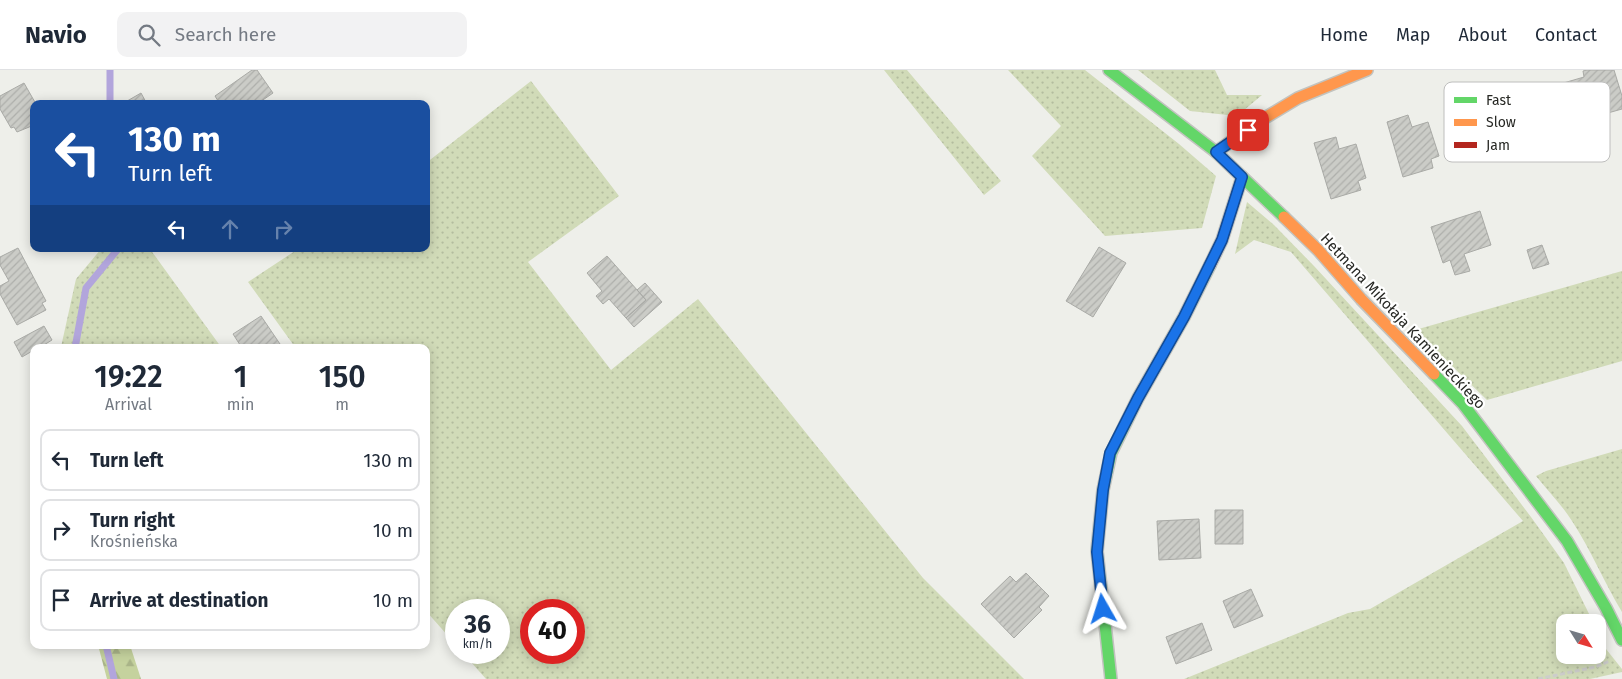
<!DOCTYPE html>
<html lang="en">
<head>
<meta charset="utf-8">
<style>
	body { margin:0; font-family:"Fira Sans",sans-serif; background:#f2f2f3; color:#1f2937; height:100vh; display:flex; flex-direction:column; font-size:19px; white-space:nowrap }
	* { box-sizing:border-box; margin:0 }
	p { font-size:16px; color:#747a83 }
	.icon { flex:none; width:28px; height:28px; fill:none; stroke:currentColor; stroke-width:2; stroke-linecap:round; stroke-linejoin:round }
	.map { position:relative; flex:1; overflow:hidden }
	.details { position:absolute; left:30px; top:274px; width:400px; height:305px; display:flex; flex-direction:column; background:#fff; border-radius:10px; box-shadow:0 2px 12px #0003 }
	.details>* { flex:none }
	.top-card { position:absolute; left:30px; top:30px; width:400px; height:152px; border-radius:10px; box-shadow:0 2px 12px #0003; background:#1a4fa0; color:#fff; overflow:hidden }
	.needle { width:32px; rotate:127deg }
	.buttons { position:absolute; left:1556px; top:544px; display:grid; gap:10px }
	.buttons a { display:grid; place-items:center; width:50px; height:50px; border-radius:10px; background:#fff; box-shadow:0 2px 12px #0003; font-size:25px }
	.speed { position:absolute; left:445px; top:529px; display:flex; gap:10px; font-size:25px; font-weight:700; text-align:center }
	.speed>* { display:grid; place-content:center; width:65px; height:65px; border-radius:50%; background:#fff; box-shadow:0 2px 12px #0003; line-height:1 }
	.speed small { font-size:12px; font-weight:400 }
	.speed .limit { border:8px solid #d22; background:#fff; color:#111 }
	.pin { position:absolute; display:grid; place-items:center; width:42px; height:42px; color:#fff; margin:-21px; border-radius:10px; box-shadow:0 2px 8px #0006 }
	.me { position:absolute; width:55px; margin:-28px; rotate:354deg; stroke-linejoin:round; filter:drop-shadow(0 0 4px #0008) }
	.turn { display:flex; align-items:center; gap:18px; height:105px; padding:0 15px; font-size:22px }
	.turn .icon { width:65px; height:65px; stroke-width:2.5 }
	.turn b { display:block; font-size:35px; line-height:42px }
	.lanes { display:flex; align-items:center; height:48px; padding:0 15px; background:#0003; justify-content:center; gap:25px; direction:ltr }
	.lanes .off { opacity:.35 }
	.eta { display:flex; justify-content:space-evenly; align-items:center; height:85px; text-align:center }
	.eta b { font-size:30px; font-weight:600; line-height:35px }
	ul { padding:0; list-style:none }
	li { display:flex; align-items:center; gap:15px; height:62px; margin:0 10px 8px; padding:0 5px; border:2px solid #e0e1e3; border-radius:10px }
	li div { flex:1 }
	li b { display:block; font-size:19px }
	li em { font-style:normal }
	header { display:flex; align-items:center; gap:30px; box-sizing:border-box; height:70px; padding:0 25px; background:#fff; border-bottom:1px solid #e0e1e3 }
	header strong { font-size:24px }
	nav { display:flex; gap:28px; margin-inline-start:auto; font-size:18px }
	.search { width:350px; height:45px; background:#f2f2f3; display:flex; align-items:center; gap:12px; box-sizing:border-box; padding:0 18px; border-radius:10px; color:#747a83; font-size:19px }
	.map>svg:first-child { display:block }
	.grass { fill:url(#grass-dots); fill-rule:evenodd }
	.forest { fill:url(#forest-firs) }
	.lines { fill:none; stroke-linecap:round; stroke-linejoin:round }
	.stream { stroke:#b2a5dc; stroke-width:7 }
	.building { fill:url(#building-hatch); stroke:#a9aaa6 }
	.fast-casing { stroke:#c2c3bf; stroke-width:14 }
	.slow-casing { stroke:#c2c3bf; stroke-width:14 }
	.jam-casing { stroke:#c2c3bf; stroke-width:14 }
	.path { stroke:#cdcdcb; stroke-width:3; stroke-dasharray:5 2.5; stroke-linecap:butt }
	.fast { stroke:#63d668; stroke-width:11 }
	.slow { stroke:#ff974d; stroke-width:11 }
	.jam { stroke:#b3261e; stroke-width:11 }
	.route-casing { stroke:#114b97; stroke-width:12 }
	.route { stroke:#1a73e8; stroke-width:9 }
	.labels { text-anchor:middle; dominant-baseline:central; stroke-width:4.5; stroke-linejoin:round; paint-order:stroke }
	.street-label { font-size:15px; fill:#272824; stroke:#fff }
	.key { fill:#fff; stroke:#bebebd; stroke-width:1 }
	.key-label { font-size:14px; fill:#272824 }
</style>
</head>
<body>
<header>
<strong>Navio</strong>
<div class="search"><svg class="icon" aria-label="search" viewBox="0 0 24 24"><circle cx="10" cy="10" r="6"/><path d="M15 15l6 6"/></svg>Search here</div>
<nav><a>Home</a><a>Map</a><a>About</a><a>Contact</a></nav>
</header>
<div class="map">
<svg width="1622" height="609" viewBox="0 0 1622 609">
	<defs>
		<pattern id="grass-dots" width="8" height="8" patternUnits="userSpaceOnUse" patternTransform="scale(1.25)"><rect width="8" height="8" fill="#d1dbb8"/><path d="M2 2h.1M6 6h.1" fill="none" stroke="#b3bc9e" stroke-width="1.8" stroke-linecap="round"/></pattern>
		<pattern id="forest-firs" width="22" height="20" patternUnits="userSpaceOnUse" patternTransform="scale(1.25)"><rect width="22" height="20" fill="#c5d29e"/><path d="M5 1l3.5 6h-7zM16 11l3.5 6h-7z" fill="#a9b488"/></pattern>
		<pattern id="building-hatch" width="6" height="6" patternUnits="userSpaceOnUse" patternTransform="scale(1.25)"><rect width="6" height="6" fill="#cbccc7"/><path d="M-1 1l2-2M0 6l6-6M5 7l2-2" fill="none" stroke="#aeafab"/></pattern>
	</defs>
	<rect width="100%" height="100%" fill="#eeefea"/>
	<path class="grass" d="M884 0H907L1001 111 984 125Z
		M1008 0H1085L1179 74 1216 106 1202 158 1105 166 1032 86 1061 56Z
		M1138 0H1215L1227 25H1262L1237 46 1190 41Z
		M531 11 619 126 528 192 611 300 698 229 923 508 1024 609H486L463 583 499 582V540H456V575L426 541V278L295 277 248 212 298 179H426V93ZM531 540H574V582H531Z
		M1247 132 1274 155 1314 196 1462 356 1531 447 1564 493 1593 552H1565V585H1598V562L1606 579 1622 599V602L1590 609H1184L1348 543 1370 539 1523 451 1291 182 1254 170 1235 184Z
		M101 179H150L221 277H61L76 209Z
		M1622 201V291L1487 330 1415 260Z
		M1622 379V542C1604 512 1591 480 1572 451 1562 435 1548 421 1536 406L1546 401Z"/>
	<path class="forest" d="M98 575H130L141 609H107Z"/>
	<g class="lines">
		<path class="stream" d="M110 0V34
			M75 278 86 218 118 179
			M106 575 114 609"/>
	</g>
	<path class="building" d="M252 0H257L273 23 257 34H220L215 26Z
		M1587 0H1614L1622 26V39L1590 48 1589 43 1570 48 1560 14 1584 7 1583 1Z
		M24 13 36 34H34V55L17 62 14 57 11 58 0 39V26Z
		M141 23 147 34H122Z
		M1408 45 1412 57 1428 52 1439 86 1431 89 1433 98 1403 107 1387 52Z
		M1336 67 1339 79 1356 74 1366 108 1358 111 1361 120 1331 129 1314 73Z
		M1480 141 1491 175 1464 184 1470 201 1455 205 1450 190 1443 193 1431 157Z
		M1542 175 1549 194 1533 199 1527 180Z
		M1099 177 1126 193 1093 247 1066 231Z
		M18 178 46 231 42 233 46 240 17 255 0 224V216L9 211 0 195V187Z
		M607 186 646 230 626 248 609 229 603 234 596 226 602 221 587 203Z
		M645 213 662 232 634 257 626 248 646 230 637 220Z
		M261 246 280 274 275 278H242L233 264Z
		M44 256 52 270 39 278H34V280L22 287 14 272Z
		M1215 440H1243V474H1215Z
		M1199 449 1201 488 1159 490 1157 451Z
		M1026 503 1049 526 1039 537 1042 540 1014 568 981 534 1010 506 1016 512Z
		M1251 519 1263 546 1234 558 1223 531Z
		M1202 553 1212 580 1176 594 1166 567Z"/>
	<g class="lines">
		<g class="fast-casing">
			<path id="fast" d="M1109 0 1216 82 1284 147
				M1434 304 1463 334 1567 471 1606 538 1622 570
				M1111 609 1097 481 1103 420 1111 383 1138 328 1184 247 1210 195"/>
		</g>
		<g class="slow-casing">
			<path id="slow" d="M1216 82 1263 49 1298 28 1367 0
				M1284 147 1318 180 1361 229 1434 304"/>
		</g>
		<g class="jam-casing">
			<path id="jam" d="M1210 195 1222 170 1242 107"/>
		</g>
		<path class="path" d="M1538 609 1595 597 1610 591"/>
		<use href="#fast" class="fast"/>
		<use href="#slow" class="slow"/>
		<use href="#jam" class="jam"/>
	</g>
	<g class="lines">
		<g class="route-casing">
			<path id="route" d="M1103 539 1097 482 1103 420 1110 383 1138 328 1184 247 1222 170 1242 107 1216 82 1248 60"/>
		</g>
		<use href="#route" class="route"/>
	</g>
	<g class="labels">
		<g class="street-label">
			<text transform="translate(1403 251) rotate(47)">Hetmana Mikołaja Kamienieckiego</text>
		</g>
	</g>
	<rect x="1444" y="12" width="166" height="80" rx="8" class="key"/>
	<rect x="1454" y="27" width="23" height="6" fill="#63d668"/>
	<rect x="1454" y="49" width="23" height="7" fill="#ff974d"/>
	<rect x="1454" y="72" width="23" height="6" fill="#b3261e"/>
	<g class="key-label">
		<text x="1486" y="35">Fast</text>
		<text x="1486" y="57">Slow</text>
		<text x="1486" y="80">Jam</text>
	</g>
</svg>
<div class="buttons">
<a><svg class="needle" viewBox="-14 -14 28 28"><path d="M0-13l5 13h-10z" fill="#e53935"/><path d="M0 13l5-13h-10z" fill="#747a83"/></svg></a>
</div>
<div class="speed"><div>36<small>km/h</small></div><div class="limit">40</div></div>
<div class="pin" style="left:1248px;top:60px;background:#d93025"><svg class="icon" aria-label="arrive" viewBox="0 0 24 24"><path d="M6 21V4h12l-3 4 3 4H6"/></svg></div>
<svg class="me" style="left:1103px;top:539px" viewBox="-20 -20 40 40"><path d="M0-17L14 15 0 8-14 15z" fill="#1a73e8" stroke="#fff" stroke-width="4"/></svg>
<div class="top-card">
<div class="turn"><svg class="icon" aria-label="left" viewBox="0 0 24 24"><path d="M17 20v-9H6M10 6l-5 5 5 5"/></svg><div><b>130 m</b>Turn left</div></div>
<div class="lanes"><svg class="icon" aria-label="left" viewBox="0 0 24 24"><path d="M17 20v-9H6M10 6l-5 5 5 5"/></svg><svg class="icon off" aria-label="ahead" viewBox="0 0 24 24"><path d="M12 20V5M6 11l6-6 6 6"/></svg><svg class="icon off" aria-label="right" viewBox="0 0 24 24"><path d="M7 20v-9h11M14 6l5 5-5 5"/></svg></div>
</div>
<section class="details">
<div class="eta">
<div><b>19:22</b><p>Arrival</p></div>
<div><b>1</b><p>min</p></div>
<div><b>150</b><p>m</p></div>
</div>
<ul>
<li><svg class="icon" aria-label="left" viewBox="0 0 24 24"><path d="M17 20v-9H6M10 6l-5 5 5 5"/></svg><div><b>Turn left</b></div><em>130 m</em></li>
<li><svg class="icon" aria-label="right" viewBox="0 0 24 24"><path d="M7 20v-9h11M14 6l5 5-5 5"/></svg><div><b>Turn right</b><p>Krośnieńska</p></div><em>10 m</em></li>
<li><svg class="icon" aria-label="arrive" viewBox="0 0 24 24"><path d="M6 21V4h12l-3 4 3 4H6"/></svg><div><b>Arrive at destination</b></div><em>10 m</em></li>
</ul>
</section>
</div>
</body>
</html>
